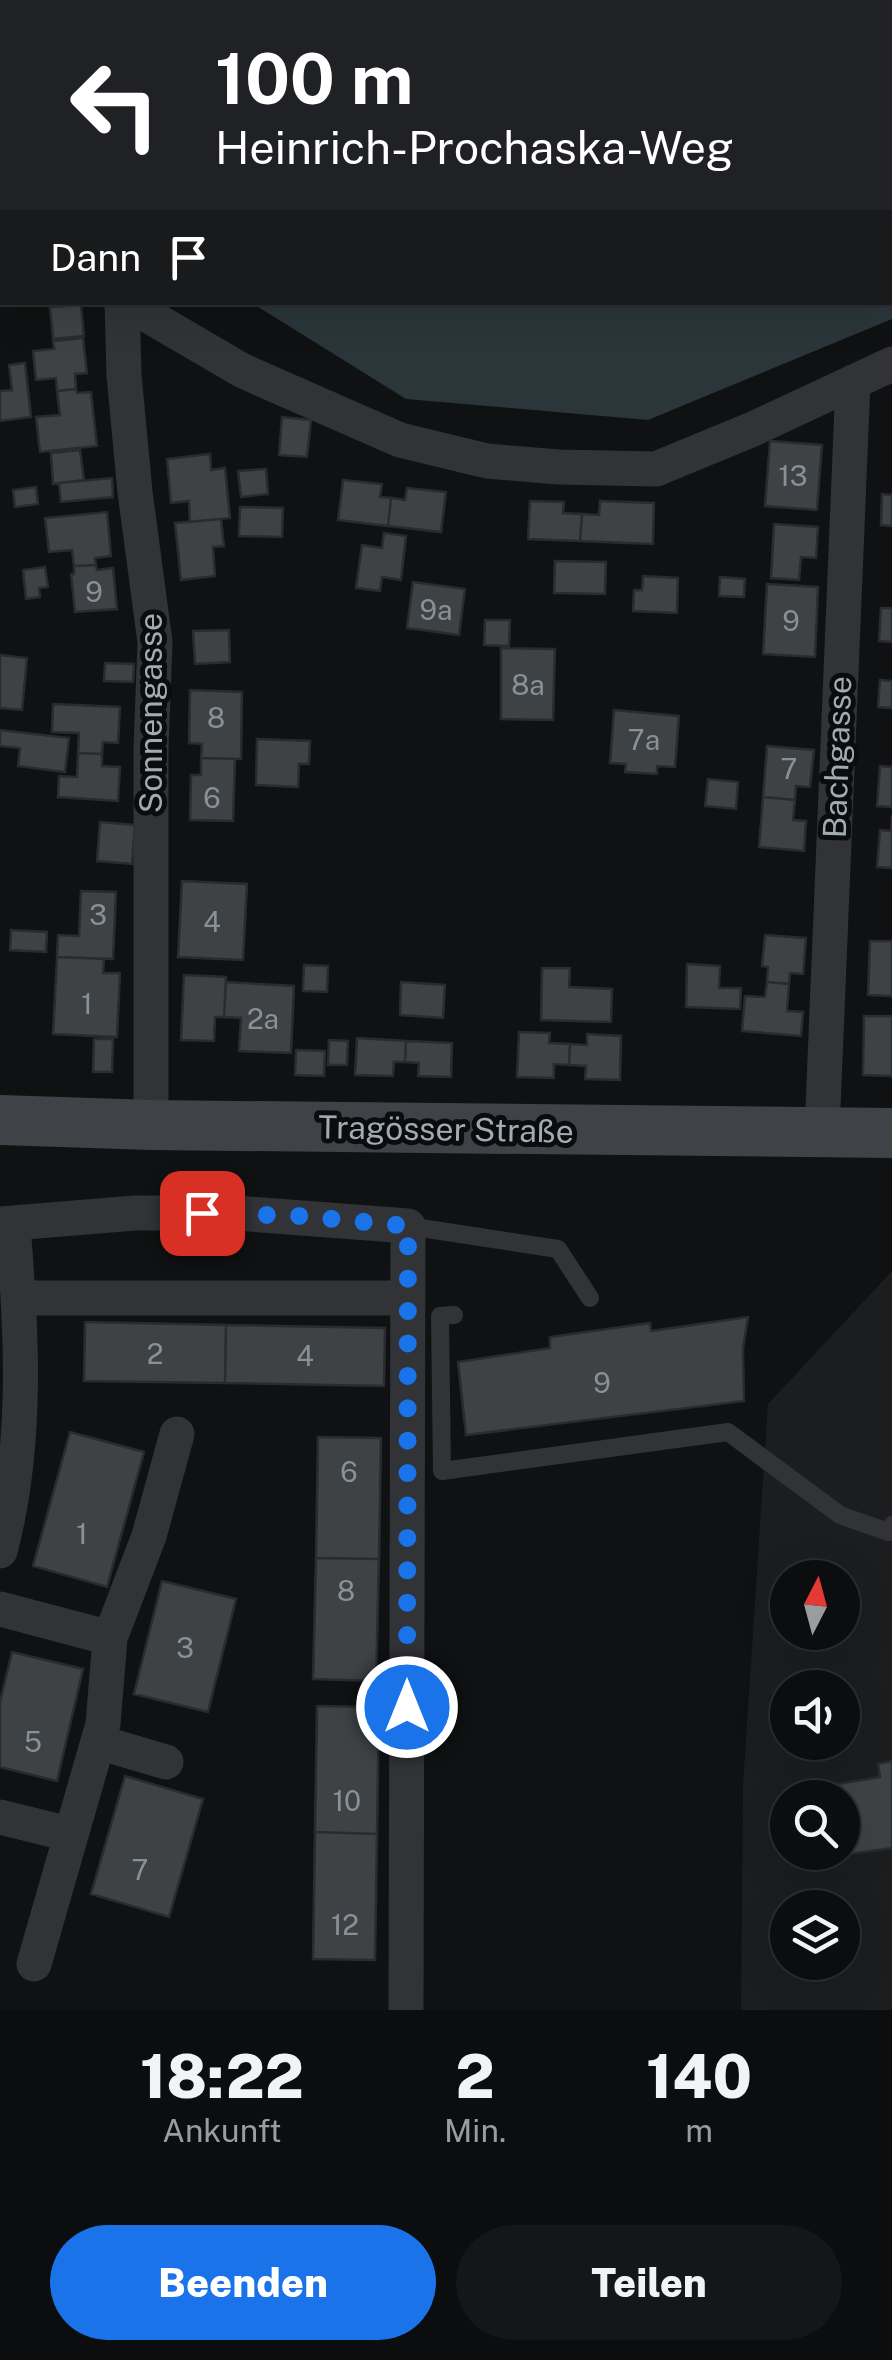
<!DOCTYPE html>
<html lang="de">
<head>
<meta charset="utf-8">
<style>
	body { margin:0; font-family:"Public Sans",sans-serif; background:#151617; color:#f1f3f6; height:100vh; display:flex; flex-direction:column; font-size:38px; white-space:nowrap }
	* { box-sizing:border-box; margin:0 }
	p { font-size:32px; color:#9a9c9e }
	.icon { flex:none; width:55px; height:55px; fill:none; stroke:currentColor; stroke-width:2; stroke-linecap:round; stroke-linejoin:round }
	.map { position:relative; height:2010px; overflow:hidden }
	.side { display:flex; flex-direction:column; background:#0c0d0e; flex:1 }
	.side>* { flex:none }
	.banner { position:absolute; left:0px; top:0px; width:892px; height:305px; box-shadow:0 10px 40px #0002,0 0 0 2px #2c2d2e; background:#202124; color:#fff; overflow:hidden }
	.needle { width:65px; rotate:6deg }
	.controls { position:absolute; left:770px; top:1560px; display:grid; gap:20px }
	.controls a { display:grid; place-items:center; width:90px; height:90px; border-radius:50%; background:#0c0d0e; box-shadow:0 10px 40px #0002,0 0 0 2px #2c2d2e; font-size:50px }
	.pin { position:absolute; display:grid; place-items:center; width:85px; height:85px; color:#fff; margin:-42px; border-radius:20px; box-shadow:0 5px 15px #0006 }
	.me { position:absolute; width:110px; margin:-55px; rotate:0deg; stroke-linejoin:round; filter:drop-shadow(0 0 8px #0008) }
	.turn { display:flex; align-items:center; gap:35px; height:210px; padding:0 50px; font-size:45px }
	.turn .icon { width:130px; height:130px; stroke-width:2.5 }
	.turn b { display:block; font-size:70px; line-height:85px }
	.then { display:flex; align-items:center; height:95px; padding:0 50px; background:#0003; gap:20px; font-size:38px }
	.eta { display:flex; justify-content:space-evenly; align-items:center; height:170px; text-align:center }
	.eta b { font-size:60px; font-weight:800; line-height:70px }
	.primary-button { display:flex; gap:20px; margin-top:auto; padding:20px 50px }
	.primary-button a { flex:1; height:115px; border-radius:60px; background:#1a73e8; color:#fff; font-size:40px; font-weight:800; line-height:115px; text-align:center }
	.primary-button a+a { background:#151617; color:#f1f3f6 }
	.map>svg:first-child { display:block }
	.built { fill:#1c1d1f; fill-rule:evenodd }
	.water { fill:#2a363a }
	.building { fill:#3f4245; stroke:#2a2b2e; stroke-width:2.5 }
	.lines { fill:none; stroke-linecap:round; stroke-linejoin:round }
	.lane { stroke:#313337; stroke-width:18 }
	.street { stroke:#313337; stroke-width:35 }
	.secondary { stroke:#3f4347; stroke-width:50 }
	.route { stroke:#1a73e8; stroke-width:18; stroke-dasharray:0 32.4 }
	.labels { text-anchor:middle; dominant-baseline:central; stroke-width:10; stroke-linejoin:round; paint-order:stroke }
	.number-label { font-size:28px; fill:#889198 }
	.street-label { font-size:32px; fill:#a1abb3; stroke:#0b0c0d }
</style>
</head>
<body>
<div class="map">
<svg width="892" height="2010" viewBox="0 0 892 2010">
	<rect width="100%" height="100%" fill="#101112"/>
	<path class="built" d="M892 1271V2010H741L743 1784 768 1404ZM788 1578H842V1632H788ZM788 1688H842V1742H788ZM788 1798H842V1852H788ZM788 1908H842V1962H788Z"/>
	<path class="water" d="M890 159 892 319 648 420 406 399 252 303 890 302Z"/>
	<path class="building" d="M81 305 84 336 53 339 50 307Z
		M83 338 87 373 75 374 76 389 57 391 56 378 36 380 33 351 54 349 53 341Z
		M25 363 31 417 0 421V391L12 390 9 365Z
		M76 389 77 393 91 392 97 446 40 452 36 417 60 415 57 391Z
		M282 417 311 420 307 457 279 455Z
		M770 441 822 445 817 510 765 506Z
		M80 450 84 480 53 484 51 453Z
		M210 454 211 470 225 468 230 518 190 522 189 501 171 503 167 459Z
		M266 469 268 494 241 497 238 471Z
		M112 478 113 497 61 502 59 483Z
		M343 480 382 484 380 497 391 498 388 526 338 520Z
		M36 487 38 504 15 507 13 490Z
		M407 488 446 492 441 532 388 526 391 498 405 500Z
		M882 494 892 495V526L881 525Z
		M530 501 564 502 563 513 582 514 580 541 528 539Z
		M600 501 654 503 653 544 580 541 582 514 599 515Z
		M240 507 283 508 282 537 239 536Z
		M107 512 111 556 95 558 96 565 74 566 72 550 49 552 45 518Z
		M221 519 224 546 213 547 215 576 181 580 175 523Z
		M774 524 818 527 816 558 801 557 799 580 771 578Z
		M384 533 406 536 401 580 382 577 380 591 356 588 362 545 382 548Z
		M555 561 606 562 605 594 554 593Z
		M96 565 97 570 113 568 117 609 75 612 71 574H74V566Z
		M45 567 48 587 39 588 40 597 26 599 23 570Z
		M643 576 678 578 677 613 633 611 634 590H642Z
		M720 577 745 579 744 597 719 596Z
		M413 582 465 589 459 635 407 628Z
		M767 584 818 587 815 657 763 654Z
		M881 608H892V642L879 641Z
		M485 620H510L509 646 484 645Z
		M229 630 230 662 195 664 193 631Z
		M501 648 555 649 553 720 501 719Z
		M0 655 27 658 22 710 0 708Z
		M105 663 134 664 133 682 104 681Z
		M880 680 892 681V708L878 707Z
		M190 690 242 692 241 759 201 758 202 744 189 743Z
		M53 704 120 707 118 743 103 742 102 754 78 753 79 733 52 732Z
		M614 710 679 716 675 767 657 766V774L625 772 626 764 610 763Z
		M0 730 69 738 65 772 18 766 20 748 0 746Z
		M257 739 310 741 309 764H299L298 787 256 785Z
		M767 746 814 750 810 787 796 786 795 800 763 797Z
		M78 753 102 754V766L120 767 118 801 58 797 59 776 77 777Z
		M201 758 235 759 233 821 190 820 191 775H201Z
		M880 766 892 767V807L877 806Z
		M708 779 738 782 736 809 705 806Z
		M763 797 795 800 793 820 806 821 804 851 759 847Z
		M892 815V868L877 867 880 830 891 831Z
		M100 822 135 825 132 864 97 861Z
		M182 881 247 884 243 960 178 957Z
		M81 891 116 892 113 959 57 957 58 935 79 936Z
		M11 930 47 932 46 952 10 950Z
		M765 935 806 938 803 974 790 973 789 984 767 982 768 967 762 966Z
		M870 941H892V996L868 995Z
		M57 957 104 959 103 973H120L117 1037 53 1034Z
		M687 964 720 966 719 988H741L740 1009 686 1007Z
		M304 965 328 966 327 992 303 991Z
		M542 968H570L569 987 612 989 611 1022 541 1020Z
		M184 975 226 977 224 1017H215L214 1041 181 1040Z
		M226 982 294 986 291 1053 239 1051 241 1018 224 1017Z
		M401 982 445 985 443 1018 400 1015Z
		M767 982 789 984 787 1011 803 1012 801 1036 742 1031 745 996 765 997Z
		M864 1016H892V1076L863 1075Z
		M519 1032 550 1033 549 1043 570 1044 569 1065 554 1064V1078L517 1077Z
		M587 1034 621 1036 620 1080 585 1079 586 1066 569 1065 570 1044 587 1045Z
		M357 1038 406 1041 405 1062H394L393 1076 355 1075Z
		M94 1039H113L112 1072H93Z
		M329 1040 348 1041 347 1065H328Z
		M406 1041 452 1043 451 1077 418 1076 419 1063 405 1062Z
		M296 1050 325 1051 324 1076 295 1075Z
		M748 1317 743 1348 744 1401 466 1435 458 1362 550 1348V1337L650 1323 651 1331Z
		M85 1322 226 1325 225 1383 84 1381Z
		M226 1325 385 1328 384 1386 225 1383Z
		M70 1432 144 1452 107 1587 33 1566Z
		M318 1437 381 1438 379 1559 316 1558Z
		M316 1558 379 1559 376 1681 313 1679Z
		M162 1581 236 1599 208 1712 134 1694Z
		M12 1652 83 1669 57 1781 0 1767V1702Z
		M317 1706 379 1707 377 1834 315 1832Z
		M892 1761V1848L814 1859 815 1852H842V1798H819L820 1787 880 1777 878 1764Z
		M125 1776 203 1799 169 1917 91 1894Z
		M315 1832 377 1834 375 1960 313 1959Z"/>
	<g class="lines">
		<path class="lane" d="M408 1226 558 1249 590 1298
			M454 1315 440 1316 442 1471 728 1432 840 1515 888 1532 892 1525"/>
		<path class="street" d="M268 0 272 2
			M418 2V0
			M890 77 892 76
			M122 302 124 375 135 492 155 642 151 748V1125
			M125 302 243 371 400 440 487 461 558 467 656 469 753 429 892 364
			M822 1132 853 382
			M0 1224 135 1213H236L408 1226 406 2010
			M19 1298H408
			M0 1551C28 1445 22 1333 13 1226
			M0 1609 110 1638
			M98 1742 166 1762
			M0 1817 69 1834
			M34 1964 103 1724 110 1638 149 1536 177 1434"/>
		<path class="secondary" d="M0 1120 151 1125 892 1133"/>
	</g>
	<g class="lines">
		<path class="route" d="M202 1213 302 1216 408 1226 407 1707"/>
	</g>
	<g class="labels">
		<g class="number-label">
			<text x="793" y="475">13</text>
			<text x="94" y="591">9</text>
			<text x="436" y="609">9a</text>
			<text x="791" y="620">9</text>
			<text x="528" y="684">8a</text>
			<text x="216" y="717">8</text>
			<text x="644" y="739">7a</text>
			<text x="789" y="768">7</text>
			<text x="212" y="797">6</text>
			<text x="98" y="914">3</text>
			<text x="212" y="921">4</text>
			<text x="87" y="1003">1</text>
			<text x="263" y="1018">2a</text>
			<text x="155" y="1353">2</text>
			<text x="305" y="1355">4</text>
			<text x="602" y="1382">9</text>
			<text x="349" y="1471">6</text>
			<text x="82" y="1533">1</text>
			<text x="346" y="1590">8</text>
			<text x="185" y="1647">3</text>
			<text x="33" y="1741">5</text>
			<text x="347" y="1800">10</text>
			<text x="140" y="1869">7</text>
			<text x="345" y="1924">12</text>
		</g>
		<g class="street-label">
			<text transform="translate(150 713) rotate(-90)">Sonnengasse</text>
			<text transform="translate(837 757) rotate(-88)">Bachgasse</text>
			<text transform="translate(446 1129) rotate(1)">Tragösser Straße</text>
		</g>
	</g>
</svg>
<div class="controls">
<a><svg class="needle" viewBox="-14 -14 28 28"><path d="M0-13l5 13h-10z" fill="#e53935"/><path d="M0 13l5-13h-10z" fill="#9a9c9e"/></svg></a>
<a><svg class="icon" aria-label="sound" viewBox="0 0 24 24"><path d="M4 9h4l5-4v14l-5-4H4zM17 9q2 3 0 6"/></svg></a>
<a><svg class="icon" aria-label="search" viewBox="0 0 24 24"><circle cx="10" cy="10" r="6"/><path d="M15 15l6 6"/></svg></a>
<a><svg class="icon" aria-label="layers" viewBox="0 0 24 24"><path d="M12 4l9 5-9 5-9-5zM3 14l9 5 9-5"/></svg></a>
</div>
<div class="pin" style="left:202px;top:1213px;background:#d93025"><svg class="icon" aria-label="arrive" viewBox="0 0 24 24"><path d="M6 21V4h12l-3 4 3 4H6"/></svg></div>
<svg class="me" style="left:407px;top:1707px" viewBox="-20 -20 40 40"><circle r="17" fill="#1a73e8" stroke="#fff" stroke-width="3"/><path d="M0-11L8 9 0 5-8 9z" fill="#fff"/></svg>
<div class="banner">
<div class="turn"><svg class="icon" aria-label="left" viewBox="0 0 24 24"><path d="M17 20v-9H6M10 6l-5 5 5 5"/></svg><div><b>100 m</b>Heinrich-Prochaska-Weg</div></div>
<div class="then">Dann<svg class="icon" aria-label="arrive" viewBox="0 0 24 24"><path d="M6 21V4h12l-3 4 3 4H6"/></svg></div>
</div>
</div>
<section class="side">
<div class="eta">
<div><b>18:22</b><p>Ankunft</p></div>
<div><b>2</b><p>Min.</p></div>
<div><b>140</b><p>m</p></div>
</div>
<div class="primary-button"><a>Beenden</a><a>Teilen</a></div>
</section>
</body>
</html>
